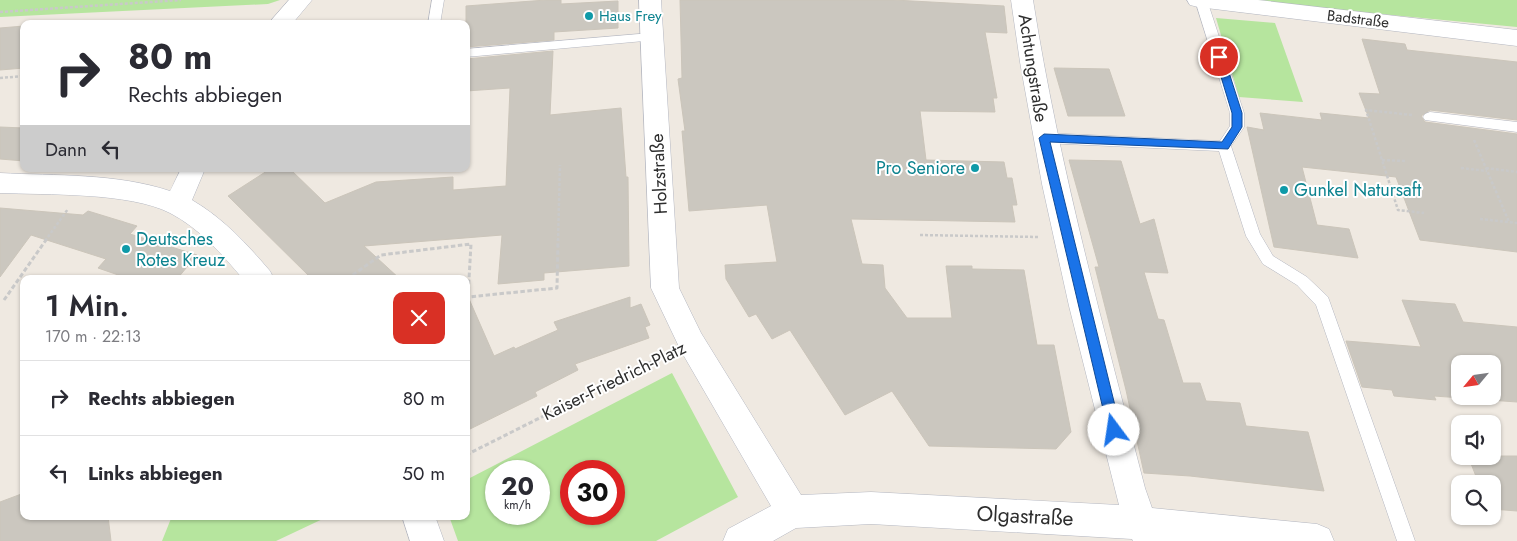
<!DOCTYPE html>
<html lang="de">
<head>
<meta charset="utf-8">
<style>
	body { margin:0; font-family:Jost,sans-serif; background:#f2f2f3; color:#2b2b33; height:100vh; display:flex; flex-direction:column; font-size:19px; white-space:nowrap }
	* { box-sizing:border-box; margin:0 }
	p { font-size:16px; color:#7c7c81 }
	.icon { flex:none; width:28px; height:28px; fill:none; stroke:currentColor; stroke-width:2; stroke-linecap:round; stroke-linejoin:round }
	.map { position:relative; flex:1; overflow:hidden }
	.drawer { position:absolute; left:20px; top:275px; width:450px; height:245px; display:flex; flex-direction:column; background:#fff; border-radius:10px; box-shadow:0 1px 4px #0004 }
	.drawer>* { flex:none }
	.banner { position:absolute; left:20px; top:20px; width:450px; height:152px; border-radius:10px; box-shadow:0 1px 4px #0004; background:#fff; color:#2b2b33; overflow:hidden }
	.needle { width:32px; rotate:241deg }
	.buttons { position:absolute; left:1451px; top:355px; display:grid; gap:10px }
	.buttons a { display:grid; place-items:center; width:50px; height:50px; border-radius:10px; background:#fff; box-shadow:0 1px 4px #0004; font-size:25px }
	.speed { position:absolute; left:485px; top:460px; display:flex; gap:10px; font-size:25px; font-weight:700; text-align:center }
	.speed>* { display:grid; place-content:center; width:65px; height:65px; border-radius:50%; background:#fff; box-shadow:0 1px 4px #0004; line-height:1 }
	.speed small { font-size:12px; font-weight:400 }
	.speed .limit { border:8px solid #d22; background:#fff; color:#111 }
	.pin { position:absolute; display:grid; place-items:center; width:42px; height:42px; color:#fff; margin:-21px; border:2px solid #fff; border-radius:50%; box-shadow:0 1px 5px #0007 }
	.me { position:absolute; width:55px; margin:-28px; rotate:346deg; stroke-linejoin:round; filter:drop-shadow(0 0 4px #0008) }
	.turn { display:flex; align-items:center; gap:18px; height:105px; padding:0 25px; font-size:22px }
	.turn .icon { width:65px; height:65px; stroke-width:2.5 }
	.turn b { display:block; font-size:35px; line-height:42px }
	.then { display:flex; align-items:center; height:48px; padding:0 25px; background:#0003; gap:10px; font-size:19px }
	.round { display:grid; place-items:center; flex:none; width:52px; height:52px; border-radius:10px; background:#f2f2f3 }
	.summary { display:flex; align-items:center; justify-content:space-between; height:85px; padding:0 25px }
	h1 { font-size:30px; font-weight:600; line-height:38px }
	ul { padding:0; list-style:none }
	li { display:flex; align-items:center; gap:15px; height:75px; padding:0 25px; border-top:1px solid #e1e1e2 }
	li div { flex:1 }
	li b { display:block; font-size:19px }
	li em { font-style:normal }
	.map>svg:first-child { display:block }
	.green { fill:#b6e59e; fill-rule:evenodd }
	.building { fill:#cbc7bf; stroke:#cbc5ba; fill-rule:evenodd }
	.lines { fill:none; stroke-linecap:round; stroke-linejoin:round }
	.service-casing { stroke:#b4b7c1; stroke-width:1 }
	.minor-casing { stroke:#b4b7c1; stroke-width:1 }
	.path-far1 { stroke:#c9c9c9; stroke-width:2.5; stroke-dasharray:3 2; stroke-linecap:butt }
	.path { stroke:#c9c9c9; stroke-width:3; stroke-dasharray:4.5 2.5; stroke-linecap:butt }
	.service { fill:#fff; fill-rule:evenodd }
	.minor { fill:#fff; fill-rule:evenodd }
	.route { fill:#1a73e8; stroke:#114b97 }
	.culture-dot { fill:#0f9aa8; stroke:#fff; stroke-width:2 }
	.labels { text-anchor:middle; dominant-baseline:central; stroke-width:4; stroke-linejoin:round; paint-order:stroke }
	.far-culture-label { font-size:15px; fill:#0d838f; stroke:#fff; text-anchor:start }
	.far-street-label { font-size:15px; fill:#2e2e2e; stroke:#fff }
	.street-label { font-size:18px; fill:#2e2e2e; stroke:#fff }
	.culture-label { font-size:18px; fill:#0d838f; stroke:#fff; text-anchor:start }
	.near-street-label { font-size:21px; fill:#2e2e2e; stroke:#fff }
</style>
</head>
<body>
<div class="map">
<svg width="1517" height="541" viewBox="0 0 1517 541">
	<rect width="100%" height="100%" fill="#efe9e1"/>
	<path class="green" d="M0 0H280L268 4 0 17Z
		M1233 0H1517V27Z
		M1216 18 1275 23 1303 102 1239 97Z
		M672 373 738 497 656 541H458L449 516H466V480ZM539 471V514H496V471ZM614 471V514H571V471Z
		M172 516H329L276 541H162Z"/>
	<path class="building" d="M546 0H561V4L618 1V28L554 32V40L466 47V6Z
		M680 0H894L1004 6 1007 33 985 32 997 98H993L995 112 920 111 926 160 1004 162 1007 178H1012L1017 205H1012L1015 222 851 219 862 264 883 265 885 288 907 318H952L946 266H972V269L1024 270 1037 345H1054L1071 432 1056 449 929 446 892 391 845 415 790 330 772 339 756 314 749 317 726 279 725 265 777 262 767 205 689 211 682 131H685L678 79 682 78Z
		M24 26V68L0 70V28Z
		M1362 39 1405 44 1407 50 1517 62V120L1430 110 1421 116 1425 122 1517 134V252L1420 240 1396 177 1302 167 1317 225 1349 229 1358 258 1274 247 1247 127 1264 130 1260 113 1322 120 1320 113 1369 118 1359 93 1380 94Z
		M553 51 550 115 621 108 626 177H628L629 266 544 273V280L498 284 502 235 364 246 400 279H312L228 196 270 169H290L325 203 376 182 453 177V190L506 186 510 88 466 91V59Z
		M1054 68 1109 69 1125 116H1068Z
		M0 127 24 128V161L0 159Z
		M1069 160 1121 161 1140 224 1154 219 1168 273 1144 272 1158 319 1164 320 1183 383H1200L1206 401 1240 403 1246 426 1308 432 1324 491 1190 476 1144 473 1126 390 1095 267H1099Z
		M0 208 83 215 88 211 137 226 130 234 197 255 177 279H130L98 268 106 259 31 235 0 277Z
		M466 292 494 356 514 347 515 349 558 330 554 322 630 297V308L641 304 650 325 645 327 649 338 575 364 578 370 535 392 537 396 466 431Z
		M1402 300 1455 304 1463 322 1517 327V402L1434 396 1436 400 1394 396 1392 390 1362 387 1346 341 1421 347ZM1460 364H1492V396H1460Z
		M1468 456H1517V511L1492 509V484H1479Z
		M24 493V516H108L111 541H0V502Z"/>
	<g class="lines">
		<g class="service-casing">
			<path id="service" d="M432 0H444L440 24H428Z
				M1195 0H1207L1244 113V127L1231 146 1260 234 1273 256 1307 277 1328 297 1415 541H1397L1316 305 1297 285 1263 264 1246 236 1219 151 1044 143 1039 142 1037 138 1039 134 1044 133 1220 141 1230 126V113Z
				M651 33 655 34 657 37 655 40 466 57V49Z
				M1430 112 1517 122V132L1425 120 1423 117 1425 114Z"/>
		</g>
		<g class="minor-casing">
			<path id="minor" d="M289 0H312L292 24H268Z
				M639 0H661L679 288 701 333 801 495 871 492 1119 505 1069 306 1042 184 1020 62 1011 0H1033C1059 165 1103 326 1145 488L1152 508 1317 524 1329 529 1334 541H1133L1132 539 871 524 796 528 773 541H723L728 529 771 506 681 351 651 288Z
				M1187 0H1258L1517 30V46L1198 7 1190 5Z
				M181 169H205L192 200C223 218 247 244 270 271L274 279H243C222 254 199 228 170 213 129 192 46 195 0 193V173C56 176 116 173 170 191Z
				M402 516H435L444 541H410Z"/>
		</g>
		<path class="path-far1" d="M0 12 181 0
			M0 78 24 76
			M1412 115 1366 110 1398 210 1424 213
			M1474 140 1509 222
			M1382 160 1405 161
			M1461 168 1487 171
			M1486 168 1517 172
			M1480 219 1517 223
			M920 235 1039 237
			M45 241 68 209
			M558 241 560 165"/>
		<path class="path" d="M347 279 381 255 471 244 468 297 557 288 558 240
			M4 300 46 240
			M466 455 667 354"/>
		<use href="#service" class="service"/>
		<use href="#minor" class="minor"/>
	</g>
	<path class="route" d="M1216 54H1223L1224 57 1242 113V127L1228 149 1050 142 1121 430 1119 434 1114 436 1110 434 1108 430 1039 138 1044 134 1222 142 1232 127V113L1215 57Z"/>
	<g class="culture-dot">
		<circle cx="589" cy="16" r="5"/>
		<circle cx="975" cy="168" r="5"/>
		<circle cx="1284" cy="190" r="5"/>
		<circle cx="126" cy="249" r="5"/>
	</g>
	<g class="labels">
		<g class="far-culture-label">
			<text x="599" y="16">Haus Frey</text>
		</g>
		<g class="far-street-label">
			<text transform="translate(1358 19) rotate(7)">Badstraße</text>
		</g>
		<g class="street-label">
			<text transform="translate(1033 68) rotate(81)">Achtungstraße</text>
			<text transform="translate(659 174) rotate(-93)">Holzstraße</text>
			<text transform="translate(614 381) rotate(-26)">Kaiser-Friedrich-Platz</text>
		</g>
		<g class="culture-label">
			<text x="965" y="168" text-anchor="end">Pro Seniore</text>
			<text x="1294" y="190">Gunkel Natursaft</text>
			<text x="136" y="239">Deutsches<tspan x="136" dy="21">Rotes Kreuz</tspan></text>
		</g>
		<g class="near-street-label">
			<text transform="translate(1025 516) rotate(3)">Olgastraße</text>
		</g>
	</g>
</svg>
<div class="buttons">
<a><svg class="needle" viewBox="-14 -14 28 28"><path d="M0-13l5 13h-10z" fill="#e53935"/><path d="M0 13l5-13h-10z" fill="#7c7c81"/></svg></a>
<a><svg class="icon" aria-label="sound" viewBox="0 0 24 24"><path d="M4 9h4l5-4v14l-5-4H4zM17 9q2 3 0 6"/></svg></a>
<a><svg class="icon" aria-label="search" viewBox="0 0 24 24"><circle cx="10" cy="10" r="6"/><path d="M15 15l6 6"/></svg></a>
</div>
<div class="speed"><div>20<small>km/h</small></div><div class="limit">30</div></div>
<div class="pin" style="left:1219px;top:57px;background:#d93025"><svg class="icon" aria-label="arrive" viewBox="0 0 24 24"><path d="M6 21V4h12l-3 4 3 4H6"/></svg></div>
<svg class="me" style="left:1114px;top:430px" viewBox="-20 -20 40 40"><circle r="19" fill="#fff"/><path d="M0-13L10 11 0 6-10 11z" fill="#1a73e8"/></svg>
<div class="banner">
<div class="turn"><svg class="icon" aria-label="right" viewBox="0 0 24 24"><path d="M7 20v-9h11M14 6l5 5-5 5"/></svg><div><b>80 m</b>Rechts abbiegen</div></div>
<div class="then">Dann<svg class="icon" aria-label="left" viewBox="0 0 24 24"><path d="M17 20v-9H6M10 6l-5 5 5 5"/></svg></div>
</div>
<section class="drawer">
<div class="summary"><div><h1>1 Min.</h1><p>170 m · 22:13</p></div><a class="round" style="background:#d93025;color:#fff"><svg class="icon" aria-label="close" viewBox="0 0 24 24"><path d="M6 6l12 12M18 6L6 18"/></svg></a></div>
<ul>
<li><svg class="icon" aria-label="right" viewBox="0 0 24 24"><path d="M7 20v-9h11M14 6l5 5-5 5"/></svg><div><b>Rechts abbiegen</b></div><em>80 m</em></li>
<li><svg class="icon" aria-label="left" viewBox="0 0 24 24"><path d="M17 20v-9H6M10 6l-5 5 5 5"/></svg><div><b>Links abbiegen</b></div><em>50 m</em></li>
</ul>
</section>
</div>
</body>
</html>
